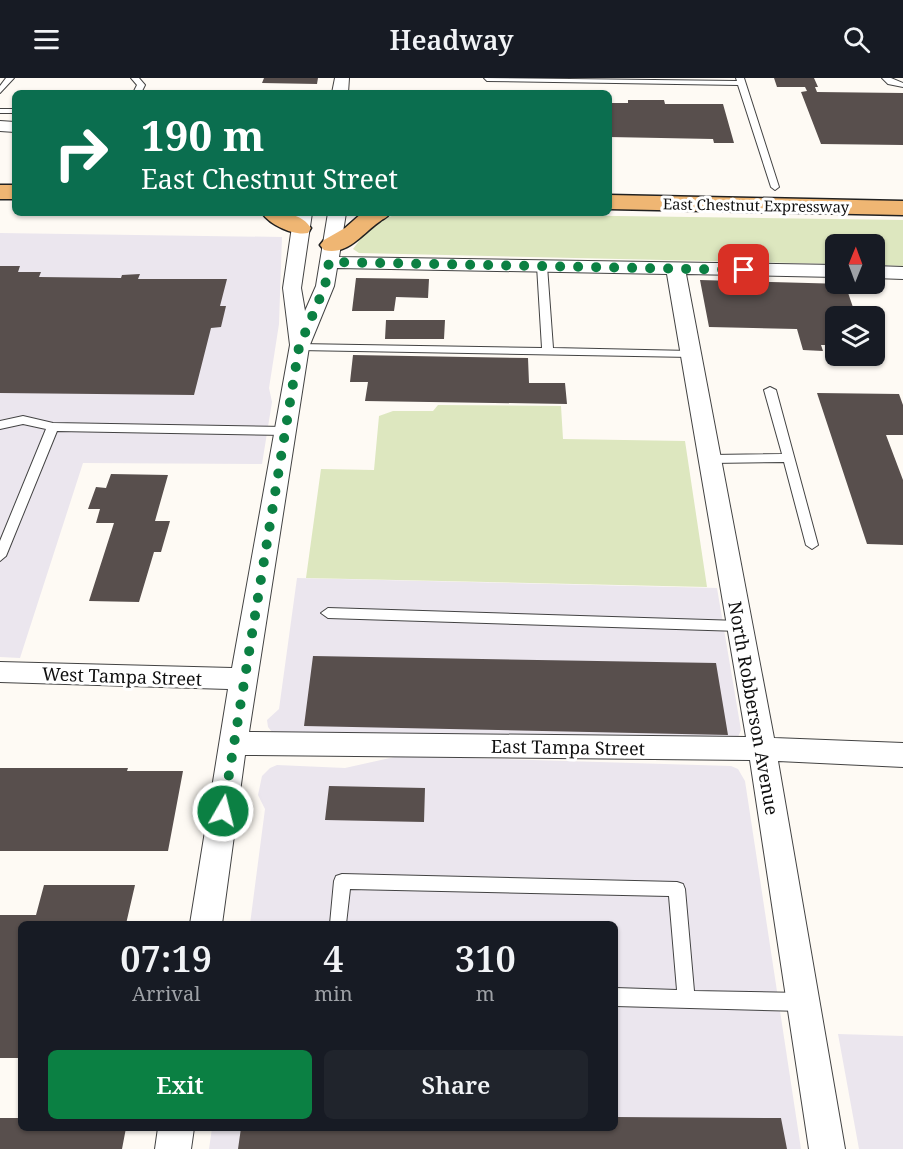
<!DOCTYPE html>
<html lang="en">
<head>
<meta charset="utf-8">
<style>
	body { margin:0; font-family:"Noto Serif",serif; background:#20242c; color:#f1f3f6; height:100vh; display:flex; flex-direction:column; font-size:22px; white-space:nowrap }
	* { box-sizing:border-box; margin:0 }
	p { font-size:20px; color:#9ea1a6 }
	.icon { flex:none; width:33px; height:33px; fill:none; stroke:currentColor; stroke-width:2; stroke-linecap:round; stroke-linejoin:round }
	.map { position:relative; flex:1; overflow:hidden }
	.side { position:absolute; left:18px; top:843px; width:600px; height:210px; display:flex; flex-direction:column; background:#171b24; border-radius:9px; box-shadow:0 2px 4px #0004 }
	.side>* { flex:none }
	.top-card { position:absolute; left:12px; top:12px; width:600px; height:126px; border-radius:9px; box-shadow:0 2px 4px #0004; background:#0b6e4f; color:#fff; overflow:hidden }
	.needle { width:39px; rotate:1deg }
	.controls { position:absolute; left:825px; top:156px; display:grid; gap:12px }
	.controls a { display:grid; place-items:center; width:60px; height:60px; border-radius:9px; background:#171b24; box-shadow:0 2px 4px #0004; font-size:30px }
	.pin { position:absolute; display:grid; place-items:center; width:51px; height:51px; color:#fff; margin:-26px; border-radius:12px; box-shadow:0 3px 9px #0006 }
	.me { position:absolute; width:66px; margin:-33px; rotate:8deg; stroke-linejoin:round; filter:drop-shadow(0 0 4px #0008) }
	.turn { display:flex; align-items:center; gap:21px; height:126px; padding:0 30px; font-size:27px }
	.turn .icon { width:78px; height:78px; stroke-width:2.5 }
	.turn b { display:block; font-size:42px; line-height:51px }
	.eta { display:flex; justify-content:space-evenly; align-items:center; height:102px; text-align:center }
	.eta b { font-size:36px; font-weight:600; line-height:42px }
	.primary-button { display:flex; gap:12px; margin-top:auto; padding:12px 30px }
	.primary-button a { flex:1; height:69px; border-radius:9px; background:#0b8043; color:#fff; font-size:24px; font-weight:600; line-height:69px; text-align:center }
	.primary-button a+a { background:#20242c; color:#f1f3f6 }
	header { display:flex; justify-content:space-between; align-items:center; height:78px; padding:0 30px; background:#171b24; font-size:27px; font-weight:600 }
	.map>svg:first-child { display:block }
	.industrial { fill:#ebe6ee }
	.green { fill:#dde7bf }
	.building { fill:#584f4d }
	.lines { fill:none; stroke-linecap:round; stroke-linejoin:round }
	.lane-casing { stroke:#434343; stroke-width:2 }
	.street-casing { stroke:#434343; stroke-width:2 }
	.primary-casing { stroke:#212121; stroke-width:3 }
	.lane { fill:#fff; fill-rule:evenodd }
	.street { fill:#fff; fill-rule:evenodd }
	.primary { fill:#efb673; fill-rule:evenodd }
	.route { stroke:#0b8043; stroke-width:10; stroke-dasharray:0 18 }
	.labels { text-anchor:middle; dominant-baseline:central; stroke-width:6; stroke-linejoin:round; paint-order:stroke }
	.far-street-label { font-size:15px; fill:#101010; stroke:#fff }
	.street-label { font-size:18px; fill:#101010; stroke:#fff }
</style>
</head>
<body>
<header><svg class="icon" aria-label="menu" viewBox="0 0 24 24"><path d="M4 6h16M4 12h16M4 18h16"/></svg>Headway<svg class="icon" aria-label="search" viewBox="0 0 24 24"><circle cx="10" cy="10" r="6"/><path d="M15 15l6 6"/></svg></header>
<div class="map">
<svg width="903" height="1071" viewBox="0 0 903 1071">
	<rect width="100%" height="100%" fill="#fefaf4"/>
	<path class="industrial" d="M0 155 282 159 279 246 269 310 272 324 262 386 83 385 20 580 0 579Z
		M297 500 717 510 741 652 738 659 281 656 272 654 268 649 267 642 279 631Z
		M399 678 731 688 738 691 745 703 801 1071H209L212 1050H615V846H250L265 731 258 717 262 698 270 690 277 687 345 690Z
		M838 956 903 958V1071H859Z"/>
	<path class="green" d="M401 135 903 142V188L875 187 874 166H836L835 186 359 175 353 171 373 144Z
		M438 327 561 328 563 361 685 363 707 509 306 500 321 391 374 392 379 338 393 333H433Z"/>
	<path class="building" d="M264 0H318L317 6 262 5Z
		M774 0H814L818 9H815L817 14 903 15V67L821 66 801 14 807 13 805 9H777Z
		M628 22H664L665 26H723L734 65H714L713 61 609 59V25H628Z
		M0 188H20L18 194H41L39 199 121 200 122 197 140 196 138 201H227L220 228H226L221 249 211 250 194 317 0 315Z
		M356 200 429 201 428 220 396 219 394 233H352Z
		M700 202 845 206 856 238H836V267H821L823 273 803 272 797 251 709 249Z
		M386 242H445L444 261H385Z
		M353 277 528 280 529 305H565L567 326 365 323 368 304H350Z
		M817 315 899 316 903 327V357H886L903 402V467L867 466Z
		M111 396 168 397 155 443H170L161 474H154L139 524 89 523 114 445H96L100 431H88L96 409 106 410Z
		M313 578 716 585 728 657 304 648Z
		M0 690H128L127 693H183L168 773H0Z
		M329 708 425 710 424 744 325 742Z
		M44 807H135L126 846H21V980H0V837H36Z
		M615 1039 781 1040 787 1071H238L241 1050H615Z
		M0 1040H21V1050H126L122 1071H0Z"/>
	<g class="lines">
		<g class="lane-casing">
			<path id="lane" d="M6 0H14L0 15V8Z
				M131 0H139L145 7 141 15H133L137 7Z
				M484 0 737 3 736 0H744L779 109 775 112 771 109 738 7 487 3Z
				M882 0H891L903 5V9L888 6Z
				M0 31H15V35H0Z
				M542 185 547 188 553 270 691 273 696 276 691 279 299 272 294 269 299 266 542 270 537 188Z
				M770 309 776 312 818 467 812 471 806 467 784 384 711 385 705 381 711 377 782 376 764 312Z
				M23 338 53 345 286 349 292 353 286 357 57 353 6 478 0 483V463L46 351 23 346 0 351V343Z
				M328 530 740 543 745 544 747 548 745 552 740 553 328 540 321 535Z
				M342 796 677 804 683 806 685 811 694 913 803 915 809 918 812 924 809 930 803 933 615 928V910L677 912 669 818 350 811 346 846H330L334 803 336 798Z"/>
		</g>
		<g class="street-casing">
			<path id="street" d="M335 0H349L348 15H332Z
				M0 43 15 44V54L0 53Z
				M294 135H312L301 210 305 233 316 208 328 135H346L339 179 836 187V199L686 196 774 660 903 665V689L778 683 845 1071H809L750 682 245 677 222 846H190L228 611 0 604V584L232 590 290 267 283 210ZM337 190 667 196 746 659 249 654 309 269 334 208Z
				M874 188 903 189V201L874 200Z
				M158 1050H194L191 1071H155Z"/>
		</g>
		<g class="primary-casing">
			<path id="primary" d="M0 107H15V121H0Z
				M609 117 903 123V137L609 131Z
				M262 135C280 135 300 133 311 150L308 155C294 158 270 147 262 135Z
				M362 135H390C387 140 384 140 379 144 362 156 347 178 324 172L320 167 324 162 345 150Z"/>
		</g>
		<use href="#lane" class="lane"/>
		<use href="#street" class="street"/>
		<use href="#primary" class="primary"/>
	</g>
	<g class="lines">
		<path class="route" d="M223 733 299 269 325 208 329 184 744 192"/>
	</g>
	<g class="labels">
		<g class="far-street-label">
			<text transform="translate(756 127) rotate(1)">East Chestnut Expressway</text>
		</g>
		<g class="street-label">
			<text transform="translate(122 598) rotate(2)">West Tampa Street</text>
			<text transform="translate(754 630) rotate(80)">North Robberson Avenue</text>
			<text transform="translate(568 669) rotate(1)">East Tampa Street</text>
		</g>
	</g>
</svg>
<div class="controls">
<a><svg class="needle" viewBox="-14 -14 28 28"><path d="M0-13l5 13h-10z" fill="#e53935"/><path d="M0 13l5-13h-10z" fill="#9ea1a6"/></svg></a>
<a><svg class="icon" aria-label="layers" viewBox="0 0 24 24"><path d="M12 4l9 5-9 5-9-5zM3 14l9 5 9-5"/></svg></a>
</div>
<div class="pin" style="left:744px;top:192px;background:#d93025"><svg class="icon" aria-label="arrive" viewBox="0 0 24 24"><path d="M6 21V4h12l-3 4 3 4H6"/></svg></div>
<svg class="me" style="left:223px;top:733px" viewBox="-20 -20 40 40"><circle r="17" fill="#0b8043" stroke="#fff" stroke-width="3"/><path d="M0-11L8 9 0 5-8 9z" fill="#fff"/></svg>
<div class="top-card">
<div class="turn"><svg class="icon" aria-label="right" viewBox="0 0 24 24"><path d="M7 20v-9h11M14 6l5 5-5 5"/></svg><div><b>190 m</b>East Chestnut Street</div></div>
</div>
<section class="side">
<div class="eta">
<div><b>07:19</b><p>Arrival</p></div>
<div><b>4</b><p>min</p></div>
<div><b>310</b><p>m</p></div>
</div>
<div class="primary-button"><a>Exit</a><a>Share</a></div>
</section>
</div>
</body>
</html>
